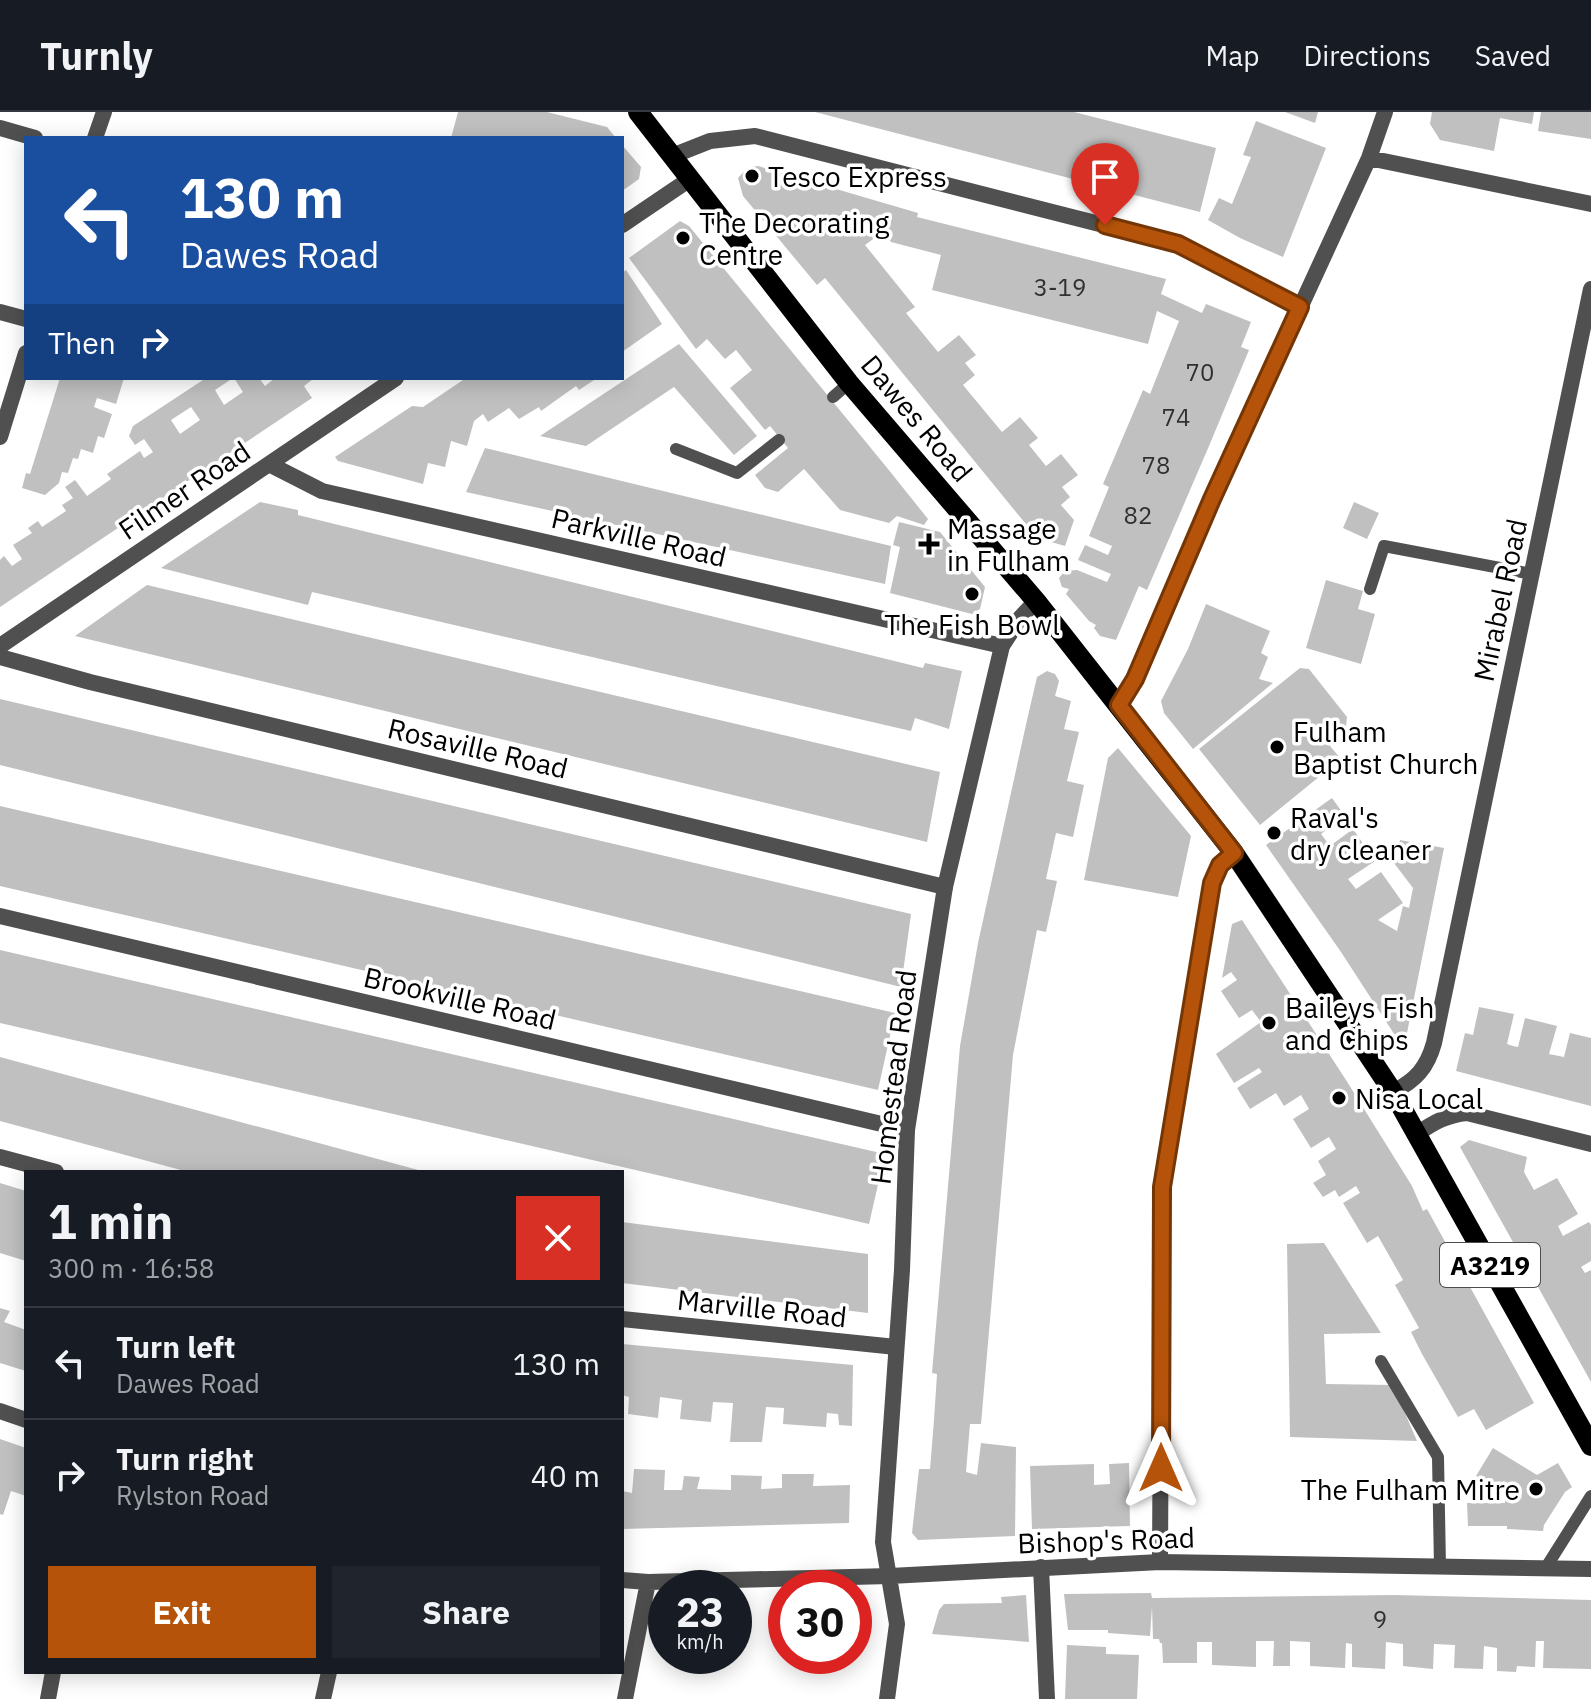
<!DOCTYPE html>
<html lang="en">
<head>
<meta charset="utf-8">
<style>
	body { margin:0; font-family:"IBM Plex Sans",sans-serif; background:#20242c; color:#f1f3f6; height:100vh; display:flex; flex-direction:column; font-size:30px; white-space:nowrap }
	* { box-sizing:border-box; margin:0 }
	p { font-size:26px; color:#9ea1a6 }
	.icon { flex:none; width:44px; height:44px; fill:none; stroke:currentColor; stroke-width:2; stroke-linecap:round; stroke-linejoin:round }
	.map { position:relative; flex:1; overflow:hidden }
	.drawer { position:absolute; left:24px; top:1058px; width:600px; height:504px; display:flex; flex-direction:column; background:#171b24; border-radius:0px; box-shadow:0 4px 20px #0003 }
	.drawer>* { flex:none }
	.top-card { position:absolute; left:24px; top:24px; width:600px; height:244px; border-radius:0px; box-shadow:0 4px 20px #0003; background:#1a4fa0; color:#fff; overflow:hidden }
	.speed { position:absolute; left:648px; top:1458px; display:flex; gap:16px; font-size:40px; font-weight:700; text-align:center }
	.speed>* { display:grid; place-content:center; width:104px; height:104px; border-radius:50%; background:#171b24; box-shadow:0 4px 20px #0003; line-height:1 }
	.speed small { font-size:20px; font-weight:400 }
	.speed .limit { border:12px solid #d22; background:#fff; color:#111 }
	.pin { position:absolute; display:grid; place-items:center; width:68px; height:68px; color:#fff; margin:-82px -34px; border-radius:50% 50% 50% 0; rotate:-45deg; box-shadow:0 0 8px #0007 }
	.pin .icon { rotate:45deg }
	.me { position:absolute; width:88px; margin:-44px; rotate:0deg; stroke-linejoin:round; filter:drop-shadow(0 0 6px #0008) }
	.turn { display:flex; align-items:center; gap:28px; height:168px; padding:0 24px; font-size:36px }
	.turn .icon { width:104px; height:104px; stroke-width:2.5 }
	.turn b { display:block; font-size:56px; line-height:68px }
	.then { display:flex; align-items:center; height:76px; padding:0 24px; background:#0003; gap:16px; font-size:30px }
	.round { display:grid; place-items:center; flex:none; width:84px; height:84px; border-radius:0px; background:#20242c }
	.summary { display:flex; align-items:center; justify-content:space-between; height:136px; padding:0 24px }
	h1 { font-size:48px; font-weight:700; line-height:60px }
	.action { display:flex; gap:16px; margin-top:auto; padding:16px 24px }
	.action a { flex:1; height:92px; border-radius:0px; background:#b45309; color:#fff; font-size:32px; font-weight:700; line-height:92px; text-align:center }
	.action a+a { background:#20242c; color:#f1f3f6 }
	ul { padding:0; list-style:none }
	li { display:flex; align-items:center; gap:24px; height:112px; padding:0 24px; border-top:2px solid #363941 }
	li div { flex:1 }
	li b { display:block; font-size:30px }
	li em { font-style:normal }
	header { display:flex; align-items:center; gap:48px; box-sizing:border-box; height:112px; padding:0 40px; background:#171b24; border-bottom:2px solid #363941 }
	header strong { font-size:38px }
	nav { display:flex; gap:44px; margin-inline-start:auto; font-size:28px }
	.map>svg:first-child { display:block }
	.building { fill:#c0c0c0; fill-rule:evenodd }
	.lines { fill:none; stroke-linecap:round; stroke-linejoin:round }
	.service { stroke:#505050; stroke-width:12 }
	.minor { stroke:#505050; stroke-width:16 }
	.tertiary { stroke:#505050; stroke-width:16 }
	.primary { stroke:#000; stroke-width:20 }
	.route-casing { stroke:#753606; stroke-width:20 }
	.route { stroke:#b45309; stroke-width:14 }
	.poi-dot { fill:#000; stroke:#fff; stroke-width:3 }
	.labels { text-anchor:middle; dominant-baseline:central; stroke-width:7; stroke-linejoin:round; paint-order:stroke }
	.number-label { font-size:24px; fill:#303030 }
	.shield { fill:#fff; stroke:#4c4c4c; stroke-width:2 }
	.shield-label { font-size:26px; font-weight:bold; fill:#000 }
	.poi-label { font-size:28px; fill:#000; stroke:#fff; text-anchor:start }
	.street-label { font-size:28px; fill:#000; stroke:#fff }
</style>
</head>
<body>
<header>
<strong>Turnly</strong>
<nav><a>Map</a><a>Directions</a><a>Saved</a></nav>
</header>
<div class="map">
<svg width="1591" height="1587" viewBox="0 0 1591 1587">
	<rect width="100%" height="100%" fill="#fff"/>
	<path class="building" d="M458 0H547L607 15 616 26H451Z
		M815 0H1074L1216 36 1200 100Z
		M1285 0H1318L1315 11Z
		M1432 0H1534L1532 12 1500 6 1494 39 1440 28 1430 12Z
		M1541 0H1591V27L1538 19Z
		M1256 9 1326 36 1283 145 1240 126 1208 108 1219 86 1232 92 1251 45 1243 43Z
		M622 33 641 55 639 67 622 79Z
		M758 54 918 101 917 105 1166 167 1161 182 1202 201 1206 192 1251 210 1241 235 1249 238 1209 334 1147 478 1139 474 1116 528 1100 524 1094 516 1096 513 1089 509 1066 482 1069 477 1062 475 1059 466 1065 459 1077 458 1107 470 1111 462 1078 448 1085 433 1108 443 1112 434 1089 424 1109 375 1103 372 1143 278 1150 282 1179 209 1157 199 1148 232 932 178 941 143 891 130 884 119 865 133 915 195 906 201 938 240 959 223 976 243 965 251 975 263 963 273 1002 320 1020 305 1038 326 1029 333 1046 354 1061 342 1078 363 1062 375 1070 385 1061 393 1074 408 1065 434 1048 429 1043 423 1038 427 825 166 817 173 743 84 738 66 747 56Z
		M680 109 689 114 888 357 928 407 924 413 897 404 889 411 840 398 804 357 778 380 765 376 755 363 788 336 770 314 765 318 730 276 752 258 736 238 725 247 707 227 696 237 629 146Z
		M626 158 662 212 622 240V161Z
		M679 232 757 324 734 343 674 275 586 334 540 324Z
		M60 266H124L116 292 97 286 94 295 112 302 104 326 98 324 93 341 81 337 78 347 73 346 68 361 62 360 59 371 45 383 22 376 26 361 30 362Z
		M206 266H233L215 278 224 293 243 280 234 266H259L265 274 275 266 313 267 304 274 312 286 0 495V448L4 444 12 454 22 447 13 433 32 421 28 416 38 409 42 415 66 399 62 393 73 386 65 375 75 368 87 384 111 367 107 362 140 339 144 346 153 340 144 327 135 333 129 324 133 314ZM191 295 200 308 180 322 171 308Z
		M466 266H597L579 278 576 274 541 299 539 295 519 307 509 296 488 310 483 302 474 309 467 334 451 329 445 355 428 351 423 372 338 349 335 345 412 294 423 295Z
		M485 336 891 434 885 472 466 380Z
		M260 390 298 398V403L923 556 925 551 962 559 949 617 915 606 911 619 312 480 308 493 161 456Z
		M1354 390 1379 401 1367 427 1343 416Z
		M899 410 940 420 985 475 980 497 972 502 890 481 900 435 893 433Z
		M1326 468 1363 479 1358 497 1375 502 1361 552 1306 536Z
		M147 473 940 660 927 730 75 524Z
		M1206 492 1270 519 1261 541 1268 545 1259 567 1273 571 1193 637 1164 601 1161 589 1188 537Z
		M1300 556 1309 557 1347 605 1345 624 1330 634 1341 647 1260 713 1199 637Z
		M1047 559 1055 562 1059 569 1055 584 1071 589 1064 617 1079 620 1067 669 1084 673 1073 725 1056 721 1046 767 1057 769 1046 820 1037 818 1013 943 981 1312H970L966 1360 977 1363 981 1331 1016 1335 1015 1424 918 1428 912 1421 919 1357H930L934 1308 937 1262 932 1261 960 934 978 831 1027 608 1037 565Z
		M0 587 911 802 901 875 0 653Z
		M1118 636 1191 724 1178 785 1084 768 1108 646Z
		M1332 686 1345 704 1321 722 1330 734 1353 717 1375 749 1348 767 1356 777 1381 760 1403 791 1378 808 1397 819 1403 794 1409 796 1413 776 1394 751 1400 728 1444 736 1407 921 1398 928 1341 840 1266 733Z
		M0 694 895 901 878 978 0 774Z
		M1242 808 1346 968 1412 1074 1423 1099 1427 1097 1534 1291 1486 1318 1474 1297 1458 1305 1422 1242 1411 1220 1419 1216 1395 1173 1403 1168 1378 1124 1367 1131 1343 1091 1360 1081 1356 1074 1339 1085 1335 1078 1323 1085 1313 1071 1326 1063 1318 1049 1336 1037 1329 1025 1311 1036 1293 1007 1309 997 1301 983 1284 994 1276 981 1250 997 1237 976 1262 960 1259 956 1234 971 1216 942 1261 910 1252 898 1239 906 1221 879 1237 868 1231 860 1222 866 1232 812Z
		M0 838 885 1042 869 1112 0 911Z
		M1479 895 1514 902 1507 932 1513 934 1518 935 1525 906 1557 914 1549 942 1564 945 1570 921 1591 926V994L1456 959 1465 921 1473 923Z
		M0 945 422 1059V1060H188L0 1009Z
		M1469 1028 1527 1045 1524 1060 1534 1078 1557 1066 1578 1102 1558 1114 1563 1124 1589 1110 1591 1113V1149L1581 1155 1585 1161 1591 1158V1270L1460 1035Z
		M0 1071 26 1079V1149L0 1141Z
		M622 1110 868 1142V1201L622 1171Z
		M1324 1131 1381 1221 1324 1222 1326 1272 1393 1273 1417 1329 1290 1325 1287 1132Z
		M0 1196 10 1199 4 1210 26 1218V1259L0 1251Z
		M622 1232 853 1253 852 1314 839 1313 838 1302 827 1301 826 1315 783 1312 784 1296 766 1295 762 1330H730L733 1291 713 1290 711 1310 680 1307 682 1288 660 1285 658 1306 628 1302 629 1285 622 1283Z
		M0 1327 26 1336V1384L11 1379 3 1403 0 1402Z
		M1493 1336 1537 1363 1558 1351 1572 1375 1565 1380 1544 1413 1543 1419 1507 1417V1414H1468L1467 1391H1505V1378L1476 1364Z
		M1129 1351 1130 1414 1032 1417 1030 1354 1094 1352V1373L1110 1372 1109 1352Z
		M634 1357 665 1358 664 1378H682L684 1364 700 1365 697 1377 731 1378V1363L762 1364 761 1377 782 1376V1362H814L813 1374 850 1373 849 1411 622 1417V1379L632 1381Z
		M1151 1481 1152 1486 1395 1483 1591 1488V1557L1543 1556 1544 1529H1536L1535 1555 1517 1554 1516 1560 1497 1559V1536L1484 1534 1483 1557 1454 1556 1455 1533 1434 1532 1433 1557 1403 1554V1532L1386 1530 1385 1557 1352 1555V1532L1346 1531 1345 1556 1310 1554V1530L1290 1529V1554H1273L1274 1529H1256V1555L1212 1553V1530H1197V1551H1163L1162 1531H1160L1159 1527H1153L1152 1495 1150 1524 1108 1521V1518H1068L1064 1482Z
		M1026 1483 1029 1530 932 1522 939 1498 944 1492 1002 1491 1001 1485Z
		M1067 1533 1106 1535V1542L1139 1543 1137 1587H1065Z"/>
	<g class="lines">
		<path class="service" d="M833 285 849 271
			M676 337 737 361 779 328
			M1370 477 1384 434 1532 462
			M1381 1249 1438 1345 1440 1455
			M1545 1457 1591 1384"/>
		<path class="minor" d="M0 16 35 26
			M95 26 104 0
			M672 44 710 29 755 24 1178 132 1300 195
			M1369 46 1591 92
			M622 113 690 67
			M0 200 26 207
			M0 325 26 241
			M269 352 322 379 1002 534
			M0 534 396 266
			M0 545 90 570 945 775
			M1119 593 1135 567 1212 387 1369 46 1385 0
			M0 804 907 1018
			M1393 980C1416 968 1427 956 1434 931L1591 177
			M1417 1022C1434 1010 1447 1003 1467 1001L1591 1032
			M0 1045 56 1060
			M622 1207 896 1235
			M0 1299 26 1308
			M1160 1450 1162 1075 1212 771 1220 753 1234 741
			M1041 1455 1047 1587
			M622 1468 648 1470 890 1464
			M48 1587 53 1560
			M323 1587 329 1560
			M625 1587 648 1470"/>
		<path class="tertiary" d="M890 1464 1160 1450 1591 1457
			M887 1587 897 1512 883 1430 902 1158 907 1018 945 775 1002 534 1020 506 1036 489"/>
		<path class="primary" d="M638 0 849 271 1036 489 1234 741 1393 980 1591 1334"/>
	</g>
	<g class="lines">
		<g class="route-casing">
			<path id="route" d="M1105 113 1178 132 1300 195 1212 387 1135 567 1119 593 1234 741 1220 753 1212 771 1162 1075 1161 1356"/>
		</g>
		<use href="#route" class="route"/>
	</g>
	<g class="poi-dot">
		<circle cx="752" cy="64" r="8"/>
		<circle cx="683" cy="126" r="8"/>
		<path d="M925 420h8v8h8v8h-8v8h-8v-8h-8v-8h8z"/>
		<circle cx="972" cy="482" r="8"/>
		<circle cx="1277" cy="635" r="8"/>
		<circle cx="1274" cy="721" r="8"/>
		<circle cx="1269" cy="911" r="8"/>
		<circle cx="1339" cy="986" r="8"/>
		<circle cx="1536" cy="1377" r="8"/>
	</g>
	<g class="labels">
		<g class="number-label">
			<text x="1060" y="175">3-19</text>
			<text x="1200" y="260">70</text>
			<text x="1176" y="305">74</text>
			<text x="1156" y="353">78</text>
			<text x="1138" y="403">82</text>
			<text x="1380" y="1507">9</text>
		</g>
		<rect class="shield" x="1440" y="1131" width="100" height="44" rx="6"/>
		<g class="shield-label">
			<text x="1490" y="1153">A3219</text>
		</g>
		<g class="poi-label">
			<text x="768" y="64">Tesco Express</text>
			<text x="699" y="110">The Decorating<tspan x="699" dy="32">Centre</tspan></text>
			<text x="947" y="416">Massage<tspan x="947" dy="32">in Fulham</tspan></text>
			<text x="972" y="512" text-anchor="middle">The Fish Bowl</text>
			<text x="1293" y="619">Fulham<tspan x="1293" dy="32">Baptist Church</tspan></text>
			<text x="1290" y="705">Raval's<tspan x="1290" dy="32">dry cleaner</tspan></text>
			<text x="1285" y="895">Baileys Fish<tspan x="1285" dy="32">and Chips</tspan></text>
			<text x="1355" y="986">Nisa Local</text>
			<text x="1520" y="1377" text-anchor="end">The Fulham Mitre</text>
		</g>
		<g class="street-label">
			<text transform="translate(917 306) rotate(50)">Dawes Road</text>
			<text transform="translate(184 378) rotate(-34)">Filmer Road</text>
			<text transform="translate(639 425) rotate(13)">Parkville Road</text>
			<text transform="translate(1500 488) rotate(-78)">Mirabel Road</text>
			<text transform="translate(478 636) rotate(13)">Rosaville Road</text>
			<text transform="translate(460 886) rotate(13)">Brookville Road</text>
			<text transform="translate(893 965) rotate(-83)">Homestead Road</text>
			<text transform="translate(762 1196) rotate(6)">Marville Road</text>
			<text transform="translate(1106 1428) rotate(-2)">Bishop's Road</text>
		</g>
	</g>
</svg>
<div class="speed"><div>23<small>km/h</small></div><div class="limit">30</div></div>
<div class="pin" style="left:1105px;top:113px;background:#d93025"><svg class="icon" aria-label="arrive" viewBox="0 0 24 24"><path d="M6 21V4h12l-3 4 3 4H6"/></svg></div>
<svg class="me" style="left:1161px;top:1356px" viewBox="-20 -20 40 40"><path d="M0-17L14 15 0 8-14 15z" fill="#b45309" stroke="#fff" stroke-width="4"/></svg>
<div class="top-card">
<div class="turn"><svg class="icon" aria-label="left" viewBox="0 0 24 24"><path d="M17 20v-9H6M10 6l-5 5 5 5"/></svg><div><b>130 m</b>Dawes Road</div></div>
<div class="then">Then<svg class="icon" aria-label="right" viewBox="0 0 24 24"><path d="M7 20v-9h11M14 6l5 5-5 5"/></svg></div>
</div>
<section class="drawer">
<div class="summary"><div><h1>1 min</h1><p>300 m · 16:58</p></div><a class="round" style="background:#d93025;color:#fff"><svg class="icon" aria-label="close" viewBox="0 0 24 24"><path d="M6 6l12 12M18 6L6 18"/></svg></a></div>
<ul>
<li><svg class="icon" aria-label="left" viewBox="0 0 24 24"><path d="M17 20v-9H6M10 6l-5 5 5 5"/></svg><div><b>Turn left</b><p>Dawes Road</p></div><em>130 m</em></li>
<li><svg class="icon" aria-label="right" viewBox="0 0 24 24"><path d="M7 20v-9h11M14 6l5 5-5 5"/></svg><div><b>Turn right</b><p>Rylston Road</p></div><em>40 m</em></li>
</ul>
<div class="action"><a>Exit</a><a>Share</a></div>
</section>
</div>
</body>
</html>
